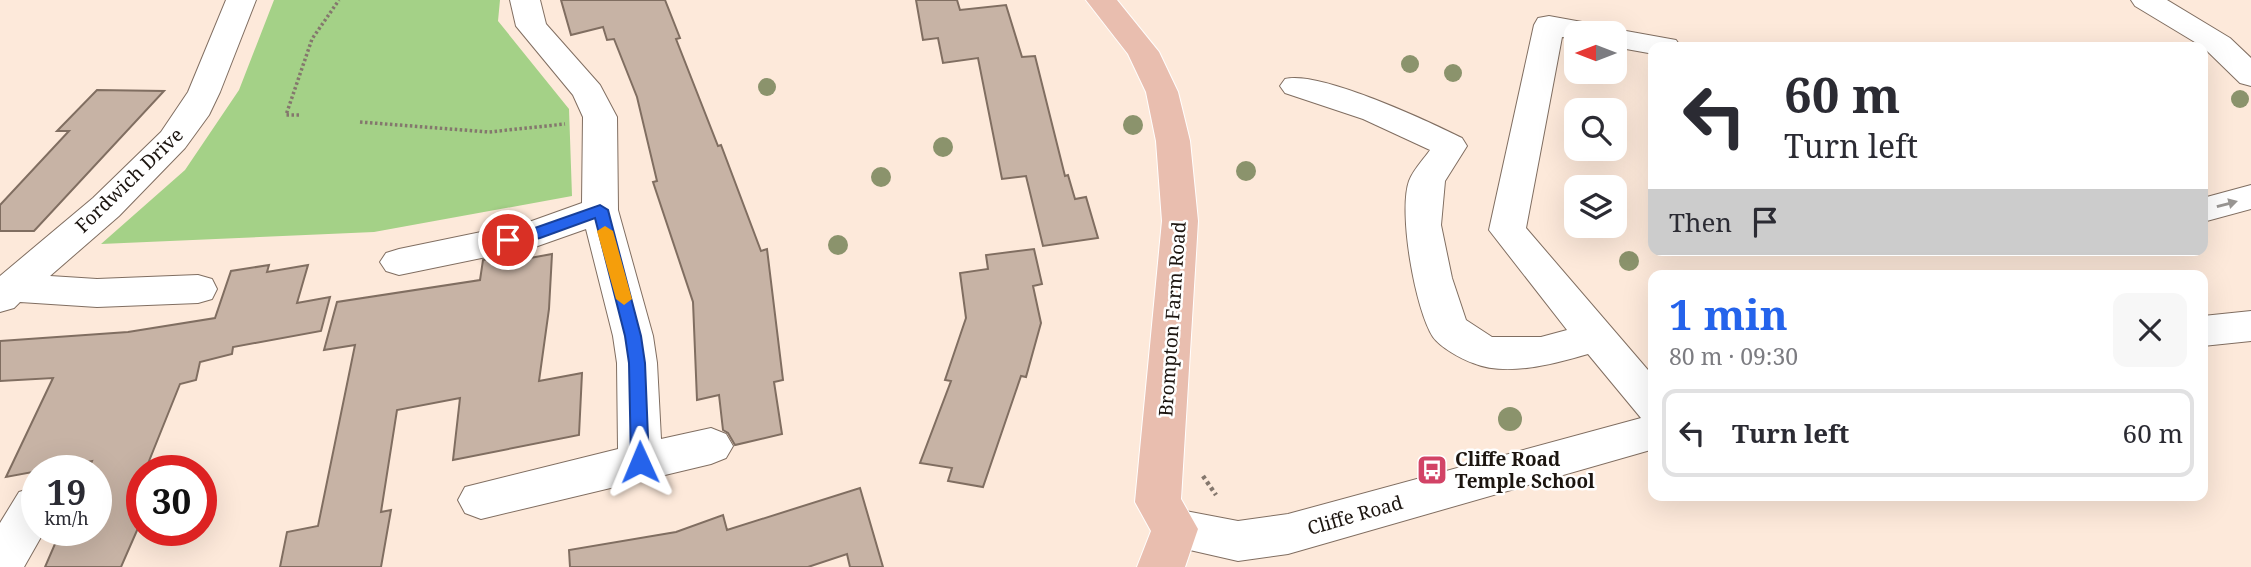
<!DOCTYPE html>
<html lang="en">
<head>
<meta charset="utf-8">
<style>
	body { margin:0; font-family:"Noto Serif",serif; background:#f7f7f7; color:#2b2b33; height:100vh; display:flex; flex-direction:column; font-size:26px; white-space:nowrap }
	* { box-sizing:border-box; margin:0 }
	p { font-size:23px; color:#7c7c81 }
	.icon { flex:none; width:38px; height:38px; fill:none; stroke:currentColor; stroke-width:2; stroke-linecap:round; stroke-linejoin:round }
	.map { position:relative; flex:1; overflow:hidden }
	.panel { position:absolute; left:1648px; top:270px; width:560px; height:231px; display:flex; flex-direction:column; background:#fff; border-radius:14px; box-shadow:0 7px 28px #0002 }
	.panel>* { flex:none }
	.guide { position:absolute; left:1648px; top:42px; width:560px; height:214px; border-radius:14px; box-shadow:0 7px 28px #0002; background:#fff; color:#2b2b33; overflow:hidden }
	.needle { width:46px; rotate:270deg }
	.fabs { position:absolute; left:1564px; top:21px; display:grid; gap:14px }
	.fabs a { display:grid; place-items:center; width:63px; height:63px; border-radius:14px; background:#fff; box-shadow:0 7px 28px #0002; font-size:35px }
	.speed { position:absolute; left:21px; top:455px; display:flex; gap:14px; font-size:35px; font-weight:700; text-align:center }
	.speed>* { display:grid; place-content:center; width:91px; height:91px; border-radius:50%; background:#fff; box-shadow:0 7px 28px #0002; line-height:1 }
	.speed small { font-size:18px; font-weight:400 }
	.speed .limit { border:10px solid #d22; background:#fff; color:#111 }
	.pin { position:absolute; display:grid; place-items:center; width:60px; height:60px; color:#fff; margin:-30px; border:4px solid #fff; border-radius:50%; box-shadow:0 2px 7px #0007 }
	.me { position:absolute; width:77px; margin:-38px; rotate:359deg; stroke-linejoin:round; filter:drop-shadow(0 0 5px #0008) }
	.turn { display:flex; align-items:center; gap:24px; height:147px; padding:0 21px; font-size:32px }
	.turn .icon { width:91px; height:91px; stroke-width:2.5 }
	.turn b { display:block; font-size:49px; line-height:60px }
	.then { display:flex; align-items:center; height:66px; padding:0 21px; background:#0003; gap:14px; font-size:26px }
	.round { display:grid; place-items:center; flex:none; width:74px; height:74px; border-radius:14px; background:#f7f7f7 }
	.overview { display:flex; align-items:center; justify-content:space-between; height:119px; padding:0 21px }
	h1 { font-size:42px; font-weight:700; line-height:52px; color:#2563eb }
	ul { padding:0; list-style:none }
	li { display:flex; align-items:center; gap:21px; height:88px; margin:0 14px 10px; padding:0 7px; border:4px solid #e1e1e2; border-radius:14px }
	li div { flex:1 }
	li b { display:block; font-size:26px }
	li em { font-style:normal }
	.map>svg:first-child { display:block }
	.green { fill:#a4d187 }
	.building { fill:#c7b3a5; stroke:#806e61; stroke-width:2 }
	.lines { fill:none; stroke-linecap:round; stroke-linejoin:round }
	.minor-casing { stroke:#806e61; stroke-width:2 }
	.major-casing { stroke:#fff; stroke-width:2 }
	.path-far1 { stroke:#84776d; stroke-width:3.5; stroke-dasharray:2.5 2.5; stroke-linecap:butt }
	.path { stroke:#84776d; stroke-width:4.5; stroke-dasharray:3.5 3.5; stroke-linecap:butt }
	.minor { fill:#fff; fill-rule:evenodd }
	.major { fill:#e9beaf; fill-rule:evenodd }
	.tree { fill:#8b936c }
	.oneway { fill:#999693 }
	.route { fill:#2563eb; stroke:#184099; stroke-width:2 }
	.slow { fill:#f59e0b }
	.labels { text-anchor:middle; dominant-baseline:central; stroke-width:5; stroke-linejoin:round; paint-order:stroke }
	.street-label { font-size:19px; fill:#1c1510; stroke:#fff }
	.poi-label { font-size:19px; font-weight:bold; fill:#1c1510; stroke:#fff; text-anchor:start }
</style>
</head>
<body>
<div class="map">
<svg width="2251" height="567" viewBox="0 0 2251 567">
	<rect width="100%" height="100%" fill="#fde9da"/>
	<path class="green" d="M274 0H500L498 21 569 109 572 196 374 232 101 244 185 170 239 90Z"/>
	<path class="building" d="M561 0H665L680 38 676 39 718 146 721 145 761 251 767 249 783 380 774 382 782 434 735 445 728 433 723 430 719 395 697 400 693 302 653 182 657 181 637 97 614 39 607 40 603 27 571 35Z
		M916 0H957L960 10 1006 5 1022 57 1035 56 1065 176 1068 175 1075 199 1086 197 1098 238 1043 246 1026 176 1002 179 978 58 943 63 938 38 923 40Z
		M97 90 164 91 34 231H0V205L69 131H57Z
		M1034 249 1042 284 1033 286 1041 323 1026 377 1021 376 983 487 948 481 952 468 920 463 951 381 945 380 966 318 960 273 988 269 986 255Z
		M520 253 519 260 552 254 549 309 539 381 582 373 579 435 453 460 460 398 397 410 381 512 391 510 381 567H280L287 532 318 526 355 345 324 350 337 302 480 280 483 260Z
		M269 265 267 272 308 265 297 303 330 297 321 331 233 347 232 354 200 362 196 380 180 384 145 471H142V519L121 567H45L61 530H96V471H88L92 461 6 477 53 378 0 381V341L128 332 215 318 231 271Z
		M860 488 883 567H850L847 554 808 567H570L569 550 676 532 723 515 727 530Z"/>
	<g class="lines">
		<g class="minor-casing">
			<path id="minor" d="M226 0H256L220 92 209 115 185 148 119 216 50 276 97 279 198 275 212 279 217 289 212 299 198 303 97 307 20 302 14 308 0 312V276L93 198 161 132 188 92Z
				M510 0H540L546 24 600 85 617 117 618 210 653 336 657 363 661 439 711 428 726 434 733 446 726 458 711 464 481 519 465 513 458 500 465 487 618 449 617 363 613 336 586 229 535 247 399 275 386 271 380 262 386 253 399 249 529 222 582 203 583 117 573 95 516 26Z
				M2131 0H2167L2230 38 2251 58V86L2240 83 2203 47 2135 6Z
				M1549 16 1604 26 1607 31 1615 29 1676 40 1681 47H1654V54L1615 47V33H1577V39L1562 37 1526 228 1654 377V449L1288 554 1238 561 1159 543 1152 529 1159 515 1175 509 1238 521 1288 514 1641 418 1588 354C1554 364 1506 377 1473 363 1461 359 1440 347 1433 337 1415 309 1398 212 1409 181 1413 170 1424 159 1430 150L1363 119 1285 93 1280 86 1285 79C1319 70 1428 121 1462 138L1467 146 1445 181 1441 225 1452 278 1466 320 1492 337H1541L1567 330 1489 230 1534 25 1538 18Z
				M2251 185V209L2203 222V198Z
				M2251 311V341L2203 346V316Z
				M35 487 37 530H45L24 567H0V523L19 492Z"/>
		</g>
		<g class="major-casing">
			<path id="major" d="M1086 0H1117L1159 52 1178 92 1190 141 1198 221 1181 499 1198 529 1185 567H1137L1151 531 1135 502 1162 221 1156 141 1146 92 1128 54Z"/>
		</g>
		<path class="path-far1" d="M299 115H286L312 39 339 0
			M360 122 489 132 565 124"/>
		<path class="path" d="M1203 476 1216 495"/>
		<use href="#minor" class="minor"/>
		<use href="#major" class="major"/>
	</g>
	<g class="tree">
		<circle cx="1410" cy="64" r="9"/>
		<circle cx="1453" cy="73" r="9"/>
		<circle cx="767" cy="87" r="9"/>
		<circle cx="2240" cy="99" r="9"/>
		<circle cx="1133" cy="125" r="10"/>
		<circle cx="943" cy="147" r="10"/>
		<circle cx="1246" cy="171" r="10"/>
		<circle cx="881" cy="177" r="10"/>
		<circle cx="838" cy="245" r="10"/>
		<circle cx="1629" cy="261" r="10"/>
		<circle cx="1510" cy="419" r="12"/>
	</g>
	<defs><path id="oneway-solid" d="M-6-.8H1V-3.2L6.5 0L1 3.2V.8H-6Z" transform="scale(1.75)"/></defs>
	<use class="oneway" href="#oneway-solid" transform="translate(2227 204) rotate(-15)"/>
	<path class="route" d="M600 205 608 210 641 336 645 363 649 462 646 467 640 469 634 467 631 462 629 363 625 336 595 218 540 238 508 245 500 240 502 236 532 229Z"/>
	<path class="slow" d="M605 226 613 231 632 299 624 305 616 299 597 231Z"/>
	<defs>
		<g id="bus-square" transform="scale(1.575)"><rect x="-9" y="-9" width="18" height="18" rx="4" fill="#d24366" stroke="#fff"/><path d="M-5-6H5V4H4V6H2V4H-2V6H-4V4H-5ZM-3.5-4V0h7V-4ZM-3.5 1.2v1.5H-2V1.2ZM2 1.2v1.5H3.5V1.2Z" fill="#fff"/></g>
	</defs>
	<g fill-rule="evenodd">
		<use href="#bus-square" x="1432" y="470"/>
	</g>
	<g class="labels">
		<g class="street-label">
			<text transform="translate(129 180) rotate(-44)">Fordwich Drive</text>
			<text transform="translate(1172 319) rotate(-86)">Brompton Farm Road</text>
			<text transform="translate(1355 515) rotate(-16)">Cliffe Road</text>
		</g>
		<g class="poi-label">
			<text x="1455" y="459">Cliffe Road<tspan x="1455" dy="22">Temple School</tspan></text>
		</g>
	</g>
</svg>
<div class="fabs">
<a><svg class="needle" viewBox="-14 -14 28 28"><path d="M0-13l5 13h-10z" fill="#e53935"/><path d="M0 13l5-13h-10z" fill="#7c7c81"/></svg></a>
<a><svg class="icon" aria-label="search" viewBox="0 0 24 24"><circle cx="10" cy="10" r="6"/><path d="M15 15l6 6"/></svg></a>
<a><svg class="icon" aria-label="layers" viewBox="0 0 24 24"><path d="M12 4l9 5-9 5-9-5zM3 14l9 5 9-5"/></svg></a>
</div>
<div class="speed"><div>19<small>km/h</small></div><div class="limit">30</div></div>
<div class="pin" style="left:508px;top:240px;background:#d93025"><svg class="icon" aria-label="arrive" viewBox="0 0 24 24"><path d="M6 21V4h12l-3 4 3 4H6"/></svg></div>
<svg class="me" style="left:640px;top:462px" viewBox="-20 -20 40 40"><path d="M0-17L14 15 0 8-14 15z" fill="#2563eb" stroke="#fff" stroke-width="4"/></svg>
<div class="guide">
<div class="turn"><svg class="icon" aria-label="left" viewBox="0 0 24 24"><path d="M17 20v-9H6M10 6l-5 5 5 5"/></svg><div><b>60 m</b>Turn left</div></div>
<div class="then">Then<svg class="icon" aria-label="arrive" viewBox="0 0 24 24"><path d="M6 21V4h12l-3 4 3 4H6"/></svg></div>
</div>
<section class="panel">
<div class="overview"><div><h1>1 min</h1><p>80 m · 09:30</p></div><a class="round"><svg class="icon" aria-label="close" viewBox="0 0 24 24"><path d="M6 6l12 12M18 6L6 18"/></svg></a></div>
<ul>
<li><svg class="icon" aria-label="left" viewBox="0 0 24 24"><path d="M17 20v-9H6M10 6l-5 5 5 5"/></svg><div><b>Turn left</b></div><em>60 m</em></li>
</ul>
</section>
</div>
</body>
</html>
